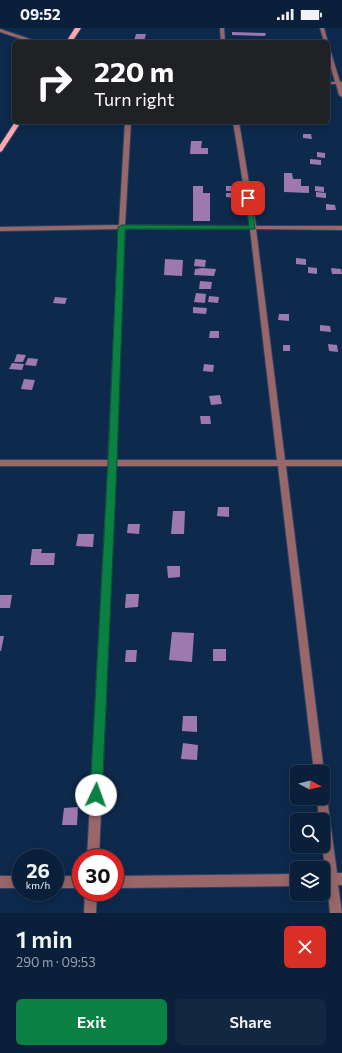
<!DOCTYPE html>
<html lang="en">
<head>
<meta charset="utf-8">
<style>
	body { margin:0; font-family:Commissioner,sans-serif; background:#132741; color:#f1f3f6; height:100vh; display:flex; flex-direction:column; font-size:15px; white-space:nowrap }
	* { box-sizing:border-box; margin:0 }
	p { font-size:13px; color:#99a2ae }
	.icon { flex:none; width:22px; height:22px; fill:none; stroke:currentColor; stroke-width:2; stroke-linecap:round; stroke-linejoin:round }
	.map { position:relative; height:885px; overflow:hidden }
	.panel { display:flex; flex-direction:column; background:#0a1f39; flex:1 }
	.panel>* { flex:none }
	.banner { position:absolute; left:12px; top:12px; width:318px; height:84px; border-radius:6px; box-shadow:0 2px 10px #0003,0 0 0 1px #2a3d53; background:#202124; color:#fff; overflow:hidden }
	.needle { width:26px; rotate:97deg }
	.tools { position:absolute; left:290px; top:737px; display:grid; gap:8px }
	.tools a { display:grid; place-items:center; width:40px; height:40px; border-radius:6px; background:#0a1f39; box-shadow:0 2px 10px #0003,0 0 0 1px #2a3d53; font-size:20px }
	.speed { position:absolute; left:12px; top:821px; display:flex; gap:8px; font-size:20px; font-weight:700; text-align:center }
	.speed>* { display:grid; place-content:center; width:52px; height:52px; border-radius:50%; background:#0a1f39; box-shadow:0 2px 10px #0003,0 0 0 1px #2a3d53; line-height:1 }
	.speed small { font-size:10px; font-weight:400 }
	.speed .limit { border:6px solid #d22; background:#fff; color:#111 }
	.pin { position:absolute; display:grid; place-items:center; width:34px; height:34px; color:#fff; margin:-17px; border-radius:8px; box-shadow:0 2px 6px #0006 }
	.me { position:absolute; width:44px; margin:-22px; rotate:3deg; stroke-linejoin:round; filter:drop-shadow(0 0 3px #0008) }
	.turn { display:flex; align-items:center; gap:14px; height:84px; padding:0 16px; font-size:18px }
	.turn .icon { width:52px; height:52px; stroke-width:2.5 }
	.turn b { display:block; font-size:28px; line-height:34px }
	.round { display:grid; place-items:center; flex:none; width:42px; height:42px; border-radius:6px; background:#132741 }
	.overview { display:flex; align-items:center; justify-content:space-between; height:68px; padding:0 16px }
	h1 { font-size:24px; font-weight:600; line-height:30px }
	.action { display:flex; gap:8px; margin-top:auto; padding:8px 16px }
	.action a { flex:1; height:46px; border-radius:6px; background:#0b8043; color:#fff; font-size:16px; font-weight:600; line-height:46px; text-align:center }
	.action a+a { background:#132741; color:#f1f3f6 }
	.status { display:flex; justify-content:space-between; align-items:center; height:28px; padding:0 20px; background:#0a1f39; direction:ltr }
	.status svg { height:11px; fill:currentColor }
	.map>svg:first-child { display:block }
	.building { fill:#9e79af }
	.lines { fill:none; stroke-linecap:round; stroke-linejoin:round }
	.street-casing { stroke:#294465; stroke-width:2 }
	.primary-casing { stroke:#294465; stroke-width:2 }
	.street { fill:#996669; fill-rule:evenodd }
	.primary { fill:#fea9af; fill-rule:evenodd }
	.route { fill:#0b8043; stroke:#07532c }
</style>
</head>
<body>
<div class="status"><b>09:52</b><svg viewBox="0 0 49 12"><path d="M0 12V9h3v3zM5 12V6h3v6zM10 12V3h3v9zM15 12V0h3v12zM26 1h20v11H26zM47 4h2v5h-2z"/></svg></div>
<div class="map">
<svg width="342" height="885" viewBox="0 0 342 885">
	<rect width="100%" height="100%" fill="#0d294c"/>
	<path class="building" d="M232 4 266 5 265 8 232 7Z
		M136 6H146L144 13H134Z
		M303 106H311L312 111 303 110Z
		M191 113H202L201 120H208V126H190Z
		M317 124 325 125V130L317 129Z
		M310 131 321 132V137L310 136Z
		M284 145H292L293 151H301V158H309V165L284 164Z
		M193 158H203V165H210V193H193Z
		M226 158H236V163H226Z
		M315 158 324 159V164L315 163Z
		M316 164 326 165V170L316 169Z
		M226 165H235V170L226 169Z
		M326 176 335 177 336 182H326Z
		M296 230 306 231V237L296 236Z
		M165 231 183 232 182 248 164 247Z
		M195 231 206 232 205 239 194 238Z
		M308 239 317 240V246L308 245Z
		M202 240 216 241 214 248 194 247 195 241Z
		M331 240 341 241 342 246H332Z
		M200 253 212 254 211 261H199Z
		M196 265 206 266 205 275 194 274Z
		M209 268 219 269 218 275 208 274Z
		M55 269 67 270 65 276 53 275Z
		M193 279 207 280 206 286 193 285Z
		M279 286H289V293L278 292Z
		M320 297 330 298 331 304 320 303Z
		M210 303H219V310H209Z
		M328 316 337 317 338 324 329 323Z
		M283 317H290V323H283Z
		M17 326 26 327 23 334H14Z
		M28 330 38 331 36 338 25 337Z
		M12 335 24 336 22 342 9 341Z
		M204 336 214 337 213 344 203 343Z
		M24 351 35 352 32 362 21 361Z
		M220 367 222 376 211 377 209 368Z
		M200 388H210L211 396H201Z
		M218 479H229V489L217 488Z
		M173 483H185L184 506H171Z
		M128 496H140L139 506 127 505Z
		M78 506H94L93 519 76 518Z
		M32 521H42L41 525H55L54 537H30Z
		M167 538H180V549L168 550Z
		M126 566H139L138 579 125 580Z
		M0 567H12L10 580H0Z
		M172 604 194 605 192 634 169 632Z
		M0 608H4L1 623H0Z
		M213 621H226V633H213Z
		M126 622H137L136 634H125Z
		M183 688H197V704L182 703Z
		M183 715 198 717 197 732 181 731Z
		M78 779 77 797H62L64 780Z"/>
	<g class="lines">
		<g class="street-casing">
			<path id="street" d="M220 0H224L225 14H221Z
				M320 0H324L328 14H324Z
				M0 1 36 13V14H30L0 4Z
				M328 20 330 21 340 54H342V69L339 67 336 56H328V54H335L328 29Z
				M125 94H131L125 197 250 198 233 94H239L256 198H342V202L256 201 285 432H342V438H286L324 744 323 747V744H314L278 438H116L99 830H87L108 438H0V432H108L119 201 0 203V199L119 197ZM125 201H250L277 432H116Z
				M323 765 326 766 327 770 337 845H342V857H338L342 885H330L327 857H323V845H326L322 818 323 792H319L317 770H323Z
				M297 846V858L115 860V848Z
				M0 848H21V860H0Z
				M55 848H81V860H55Z
				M85 864H97L96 885H84Z"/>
		</g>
		<g class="primary-casing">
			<path id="primary" d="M75 0H81L72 14H66Z
				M15 94H21L2 123 0 124V117Z"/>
		</g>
		<use href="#street" class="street"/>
		<use href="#primary" class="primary"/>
	</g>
	<path class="route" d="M245 168 251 170 255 201H125L117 435 102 767 100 771 96 773 92 771 90 767 108 435 118 199 122 197 249 198Z"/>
</svg>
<div class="tools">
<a><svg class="needle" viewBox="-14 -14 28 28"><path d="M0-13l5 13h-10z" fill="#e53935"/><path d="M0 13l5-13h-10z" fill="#99a2ae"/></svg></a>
<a><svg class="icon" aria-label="search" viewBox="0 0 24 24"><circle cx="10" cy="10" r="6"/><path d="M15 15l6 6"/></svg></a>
<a><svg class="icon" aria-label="layers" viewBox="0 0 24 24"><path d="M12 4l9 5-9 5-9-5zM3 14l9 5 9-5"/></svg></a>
</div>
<div class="speed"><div>26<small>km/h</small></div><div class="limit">30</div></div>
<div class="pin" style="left:248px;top:170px;background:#d93025"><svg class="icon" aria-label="arrive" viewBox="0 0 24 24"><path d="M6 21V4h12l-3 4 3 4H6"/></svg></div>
<svg class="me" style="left:96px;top:767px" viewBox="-20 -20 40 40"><circle r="19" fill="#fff"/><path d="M0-13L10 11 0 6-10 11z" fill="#0b8043"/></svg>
<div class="banner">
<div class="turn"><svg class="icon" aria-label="right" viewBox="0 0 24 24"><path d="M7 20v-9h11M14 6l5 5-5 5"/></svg><div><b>220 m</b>Turn right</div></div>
</div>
</div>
<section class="panel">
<div class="overview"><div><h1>1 min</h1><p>290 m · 09:53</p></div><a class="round" style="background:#d93025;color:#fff"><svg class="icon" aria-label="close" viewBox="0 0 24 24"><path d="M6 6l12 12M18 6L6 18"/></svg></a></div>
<div class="action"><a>Exit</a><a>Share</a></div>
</section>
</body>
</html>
